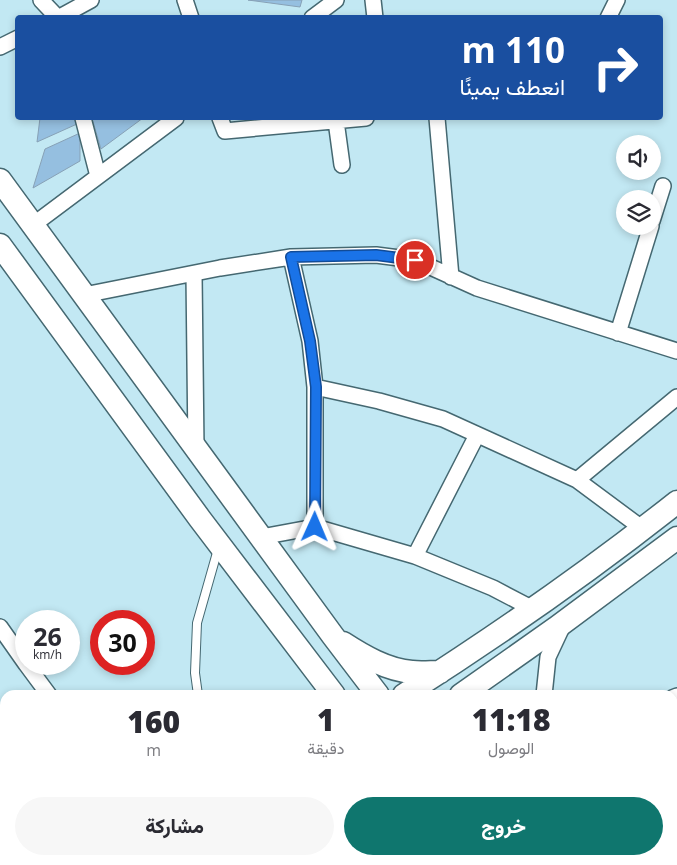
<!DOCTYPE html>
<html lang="ar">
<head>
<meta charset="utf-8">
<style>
	body { margin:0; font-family:"Open Sans",Vazirmatn,sans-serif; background:#f7f7f7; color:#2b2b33; direction:rtl; height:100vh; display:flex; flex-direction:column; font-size:19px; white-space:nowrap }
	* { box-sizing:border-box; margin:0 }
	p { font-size:16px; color:#7c7c81 }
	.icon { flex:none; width:28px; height:28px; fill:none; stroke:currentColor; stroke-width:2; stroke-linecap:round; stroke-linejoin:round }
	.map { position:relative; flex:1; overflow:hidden; direction:ltr }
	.details { position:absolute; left:0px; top:690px; width:678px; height:175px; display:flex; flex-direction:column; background:#fff; border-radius:15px 15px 0 0; box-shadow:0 2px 8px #0003; direction:rtl }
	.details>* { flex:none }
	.top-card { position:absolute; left:15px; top:15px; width:648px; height:105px; border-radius:5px; box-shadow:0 2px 8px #0003; direction:rtl; background:#1a4fa0; color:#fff; overflow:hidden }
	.tools { position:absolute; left:616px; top:135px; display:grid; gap:10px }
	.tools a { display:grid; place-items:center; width:45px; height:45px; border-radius:50%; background:#fff; box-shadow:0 2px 8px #0003; font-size:25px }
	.speed { position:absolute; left:15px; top:610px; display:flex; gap:10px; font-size:25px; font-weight:700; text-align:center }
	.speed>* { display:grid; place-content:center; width:65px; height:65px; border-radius:50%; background:#fff; box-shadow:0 2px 8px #0003; line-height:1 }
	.speed small { font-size:12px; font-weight:400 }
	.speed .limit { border:8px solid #d22; background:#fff; color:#111 }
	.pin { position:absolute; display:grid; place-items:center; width:42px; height:42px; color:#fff; margin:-21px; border:2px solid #fff; border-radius:50%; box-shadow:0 1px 5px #0007 }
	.me { position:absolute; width:55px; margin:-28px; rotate:1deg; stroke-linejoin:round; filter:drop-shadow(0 0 4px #0008) }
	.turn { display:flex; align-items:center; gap:18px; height:105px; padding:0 15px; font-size:22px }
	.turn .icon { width:65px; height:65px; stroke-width:2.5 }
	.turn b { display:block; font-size:35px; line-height:42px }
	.eta { display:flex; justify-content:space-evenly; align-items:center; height:85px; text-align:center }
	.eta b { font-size:30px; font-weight:800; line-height:35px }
	.primary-button { display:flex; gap:10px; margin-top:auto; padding:10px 15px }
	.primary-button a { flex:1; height:58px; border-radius:30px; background:#0f766e; color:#fff; font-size:20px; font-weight:800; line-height:58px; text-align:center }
	.primary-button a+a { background:#f7f7f7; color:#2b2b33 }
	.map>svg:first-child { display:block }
	.building { fill:#95bfe0; stroke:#87a1b6 }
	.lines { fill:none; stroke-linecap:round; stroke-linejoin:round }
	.service-casing { stroke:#456871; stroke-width:10 }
	.minor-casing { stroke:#456871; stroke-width:18 }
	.secondary-casing { stroke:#456871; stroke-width:25 }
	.service { stroke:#fff; stroke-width:8 }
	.minor { stroke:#fff; stroke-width:15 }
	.secondary { stroke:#fff; stroke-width:22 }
	.route-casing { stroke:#114b97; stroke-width:12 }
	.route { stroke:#1a73e8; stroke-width:9 }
</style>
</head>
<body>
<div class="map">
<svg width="677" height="865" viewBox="0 0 677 865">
	<rect width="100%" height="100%" fill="#c2e8f3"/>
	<path class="building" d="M248 0H302L300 7Z
		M40 118H75L77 124 37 142Z
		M92 118H143L101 149Z
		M80 133V161L33 188 45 149Z"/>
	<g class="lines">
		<g class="service-casing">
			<path id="service" d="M198 695 195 673 197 623 218 549"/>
		</g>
		<g class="minor-casing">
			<path id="minor" d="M41 0 58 18
				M185 0 191 18
				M373 0 375 18
				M58 18 91 0
				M312 18 336 0
				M608 18 617 0
				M0 47 18 38
				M83 118 98 176
				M220 118 225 131 366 118
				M437 118 451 277
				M336 121 342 165
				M652 221 663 186
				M33 225 176 118
				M291 257 310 341 315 387V527
				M194 274 196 449
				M84 295 220 268 291 257 376 255 415 260 477 288 677 351
				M618 333 651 226
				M315 387 379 401 443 419 577 480 643 529
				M577 480 677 397
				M261 537 315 527 415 556 493 588 533 609
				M415 556 477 435
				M0 627 26 664
				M26 664 49 695
				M544 695 548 657 563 625
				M672 698 677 696
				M672 728 677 742
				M0 812 5 808
				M672 841 677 840
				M256 860 257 865
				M387 860 389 865
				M604 865 618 860"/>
		</g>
		<g class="secondary-casing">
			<path id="secondary" d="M0 180 333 636 378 695
				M0 245 200 519 334 695
				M343 643C363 656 387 670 412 672 421 673 431 672 440 672
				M404 695C498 635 590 571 677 502
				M461 695 556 628 677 538
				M163 865 170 860
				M229 865 235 860"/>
		</g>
		<use href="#service" class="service"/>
		<use href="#minor" class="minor"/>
		<use href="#secondary" class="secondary"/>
	</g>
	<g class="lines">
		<g class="route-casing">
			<path id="route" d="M315 527 316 387 310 341 291 257 376 255 415 260"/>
		</g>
		<use href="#route" class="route"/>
	</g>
</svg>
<div class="tools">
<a><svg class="icon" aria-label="sound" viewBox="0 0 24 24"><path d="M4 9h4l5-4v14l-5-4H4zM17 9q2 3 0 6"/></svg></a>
<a><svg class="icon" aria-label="layers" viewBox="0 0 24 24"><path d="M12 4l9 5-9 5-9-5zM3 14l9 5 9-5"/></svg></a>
</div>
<div class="speed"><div>26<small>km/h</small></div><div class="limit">30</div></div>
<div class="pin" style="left:415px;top:260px;background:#d93025"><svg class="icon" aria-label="arrive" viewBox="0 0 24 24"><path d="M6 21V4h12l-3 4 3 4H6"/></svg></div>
<svg class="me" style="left:315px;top:527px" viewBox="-20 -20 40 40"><path d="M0-17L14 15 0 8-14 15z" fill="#1a73e8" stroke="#fff" stroke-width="4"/></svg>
<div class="top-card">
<div class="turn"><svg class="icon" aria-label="right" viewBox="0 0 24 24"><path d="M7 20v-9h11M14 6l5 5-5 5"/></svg><div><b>110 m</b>انعطف يمينًا</div></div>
</div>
<section class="details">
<div class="eta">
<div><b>11:18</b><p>الوصول</p></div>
<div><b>1</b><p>دقيقة</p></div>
<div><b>160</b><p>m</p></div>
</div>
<div class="primary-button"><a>خروج</a><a>مشاركة</a></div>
</section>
</div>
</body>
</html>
